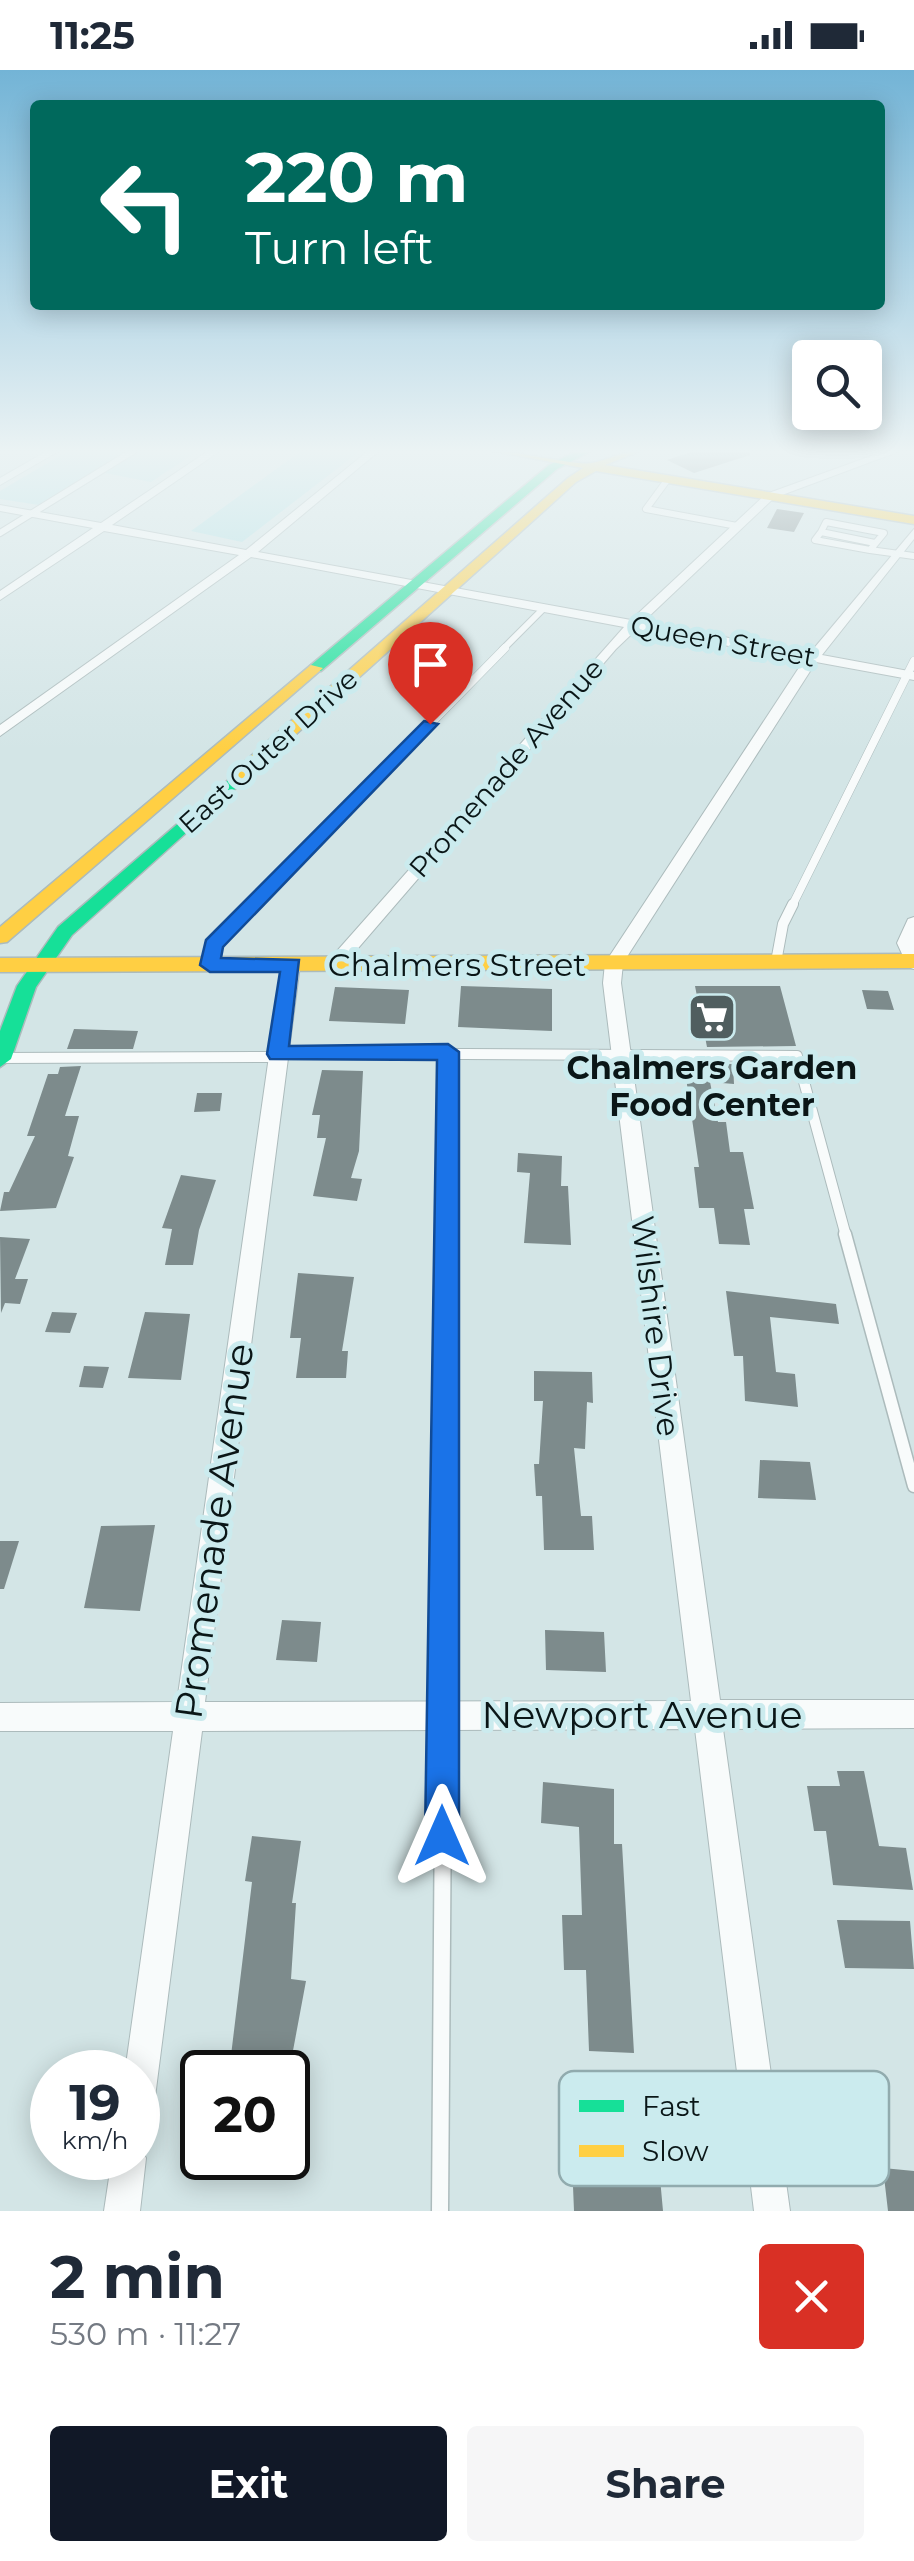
<!DOCTYPE html>
<html lang="en">
<head>
<meta charset="utf-8">
<style>
	body { margin:0; font-family:Montserrat,sans-serif; background:#f6f6f7; color:#1f2937; height:100vh; display:flex; flex-direction:column; font-size:38px; white-space:nowrap }
	* { box-sizing:border-box; margin:0 }
	p { font-size:32px; color:#747a83 }
	.icon { flex:none; width:55px; height:55px; fill:none; stroke:currentColor; stroke-width:2; stroke-linecap:round; stroke-linejoin:round }
	.map { position:relative; height:2141px; overflow:hidden }
	.drawer { display:flex; flex-direction:column; background:#fff; flex:1 }
	.drawer>* { flex:none }
	.banner { position:absolute; left:30px; top:30px; width:855px; height:210px; border-radius:10px; box-shadow:0 5px 25px #0003; background:#00695c; color:#fff; overflow:hidden }
	.controls { position:absolute; left:792px; top:270px; display:grid; gap:20px }
	.controls a { display:grid; place-items:center; width:90px; height:90px; border-radius:10px; background:#fff; box-shadow:0 5px 25px #0003; font-size:50px }
	.speed { position:absolute; left:30px; top:1980px; display:flex; gap:20px; font-size:50px; font-weight:700; text-align:center }
	.speed>* { display:grid; place-content:center; width:130px; height:130px; border-radius:50%; background:#fff; box-shadow:0 5px 25px #0003; line-height:1 }
	.speed small { font-size:25px; font-weight:400 }
	.speed .limit { border:5px solid #111; border-radius:15px; background:#fff; color:#111 }
	.pin { position:absolute; display:grid; place-items:center; width:85px; height:85px; color:#fff; margin:-102px -42px; border-radius:50% 50% 50% 0; rotate:-45deg; box-shadow:0 0 10px #0007 }
	.pin .icon { rotate:45deg }
	.me { position:absolute; width:110px; margin:-55px; rotate:0deg; stroke-linejoin:round; filter:drop-shadow(0 0 8px #0008) }
	.turn { display:flex; align-items:center; gap:35px; height:210px; padding:0 50px; font-size:45px }
	.turn .icon { width:130px; height:130px; stroke-width:2.5 }
	.turn b { display:block; font-size:70px; line-height:85px }
	.round { display:grid; place-items:center; flex:none; width:105px; height:105px; border-radius:10px; background:#f6f6f7 }
	.overview { display:flex; align-items:center; justify-content:space-between; height:170px; padding:0 50px }
	h1 { font-size:60px; font-weight:700; line-height:75px }
	.primary-button { display:flex; gap:20px; margin-top:auto; padding:20px 50px }
	.primary-button a { flex:1; height:115px; border-radius:10px; background:#111827; color:#fff; font-size:40px; font-weight:700; line-height:115px; text-align:center }
	.primary-button a+a { background:#f6f6f7; color:#1f2937 }
	.status { display:flex; justify-content:space-between; align-items:center; height:70px; padding:0 50px; background:#fff; direction:ltr }
	.status svg { height:28px; fill:currentColor }
	.map>svg:first-child { display:block }
	.green { fill:#afe1e5 }
	.building { fill:#7d8b8c }
	.lines { fill:none; stroke-linecap:round; stroke-linejoin:round }
	.lane-far4-casing { stroke:#acbbbc; stroke-width:8 }
	.lane-far3-casing { stroke:#acbbbc; stroke-width:9 }
	.lane-far2-casing { stroke:#acbbbc; stroke-width:12 }
	.lane-far1-casing { stroke:#acbbbc; stroke-width:15 }
	.lane-casing { stroke:#acbbbc; stroke-width:19 }
	.street-casing { stroke:#acbbbc; stroke-width:2 }
	.fast-casing { stroke:#acbbbc; stroke-width:3 }
	.slow-casing { stroke:#acbbbc; stroke-width:3 }
	.lane-far4 { stroke:#f8fbfb; stroke-width:6 }
	.lane-far3 { stroke:#f8fbfb; stroke-width:8 }
	.lane-far2 { stroke:#f8fbfb; stroke-width:10 }
	.lane-far1 { stroke:#f8fbfb; stroke-width:12 }
	.lane { stroke:#f8fbfb; stroke-width:16 }
	.street { fill:#f8fbfb; fill-rule:evenodd }
	.fast { fill:#16e098; fill-rule:evenodd }
	.slow { fill:#ffcf43; fill-rule:evenodd }
	.route { fill:#1a73e8; stroke:#114b97; stroke-width:2.5 }
	.labels { text-anchor:middle; dominant-baseline:central; stroke-width:10; stroke-linejoin:round; paint-order:stroke }
	.far-street-label { font-size:28px; fill:#0a1617; stroke:#cbebee }
	.street-label { font-size:32px; fill:#0a1617; stroke:#cbebee }
	.poi-label { font-size:32px; font-weight:bold; fill:#0a1617; stroke:#cbebee }
	.near-street-label { font-size:38px; fill:#0a1617; stroke:#cbebee }
	.key { fill:#cbebee; stroke:#91abae; stroke-width:2.5 }
	.key-label { font-size:28px; fill:#0a1617 }
</style>
</head>
<body>
<div class="status"><b>11:25</b><svg viewBox="0 0 49 12"><path d="M0 12V9h3v3zM5 12V6h3v6zM10 12V3h3v9zM15 12V0h3v12zM26 1h20v11H26zM47 4h2v5h-2z"/></svg></div>
<div class="map">
<svg width="914" height="2141" viewBox="0 0 914 2141">
	<rect width="100%" height="100%" fill="#d3e5e6"/>
	<path class="green" d="M68 381H127L39 435 0 429V421Z
		M139 381H198L151 412 105 403Z
		M301 381H360L242 472 191 461Z"/>
	<path class="building" d="M694 381H749L750 385 694 403 667 390Z
		M777 439 804 443 794 462 767 458Z
		M461 916 552 919V961L458 957Z
		M695 916H780L796 976 707 977Z
		M335 917 409 920 405 954 329 951Z
		M862 920 888 921 894 940 867 939Z
		M74 959 138 961 133 979H67Z
		M684 994H733L734 1014 710 1012 718 1052H726L730 1082H743L754 1139H744L750 1175 719 1174 714 1138H699L694 1097H699Z
		M81 996 65 1046H79L68 1086 74 1087 56 1138 0 1141 4 1122H9L35 1066H27L48 1004H58L60 997Z
		M322 1000 363 1001 359 1081 351 1108 362 1109 357 1131 313 1126 326 1068H317L320 1045H312Z
		M197 1023H222L220 1041 194 1042Z
		M518 1083 562 1086 561 1116H568L571 1175 524 1173 530 1103 517 1102Z
		M181 1105 216 1110 199 1160 193 1195H165L172 1159 162 1158Z
		M0 1167 30 1169 15 1209H28L20 1234 5 1233 1 1243Z
		M298 1203 354 1207 342 1281H348L346 1308H296L301 1268H290Z
		M726 1221 836 1234 839 1254 770 1247 776 1302 795 1304 798 1337 745 1331 743 1286H734Z
		M52 1242 77 1243 70 1263 45 1262Z
		M145 1242 190 1244 181 1310 128 1308Z
		M84 1296 109 1297 103 1318 79 1317Z
		M534 1301 592 1302 593 1333 587 1332 585 1379 574 1378 581 1446H592L594 1480H544L542 1426H536L534 1394H539L543 1331H534Z
		M760 1390 810 1392 816 1430 758 1428Z
		M155 1455 140 1541 84 1538 101 1456Z
		M0 1471H19L4 1519H0Z
		M282 1550 321 1552 317 1592 276 1590Z
		M545 1560 604 1562 606 1602 546 1600Z
		M837 1701H864L879 1776 906 1778 913 1820 833 1815 826 1761H814L807 1716H840Z
		M543 1712 614 1719V1774H622L634 1983 589 1981 586 1900H564L562 1845H582L579 1757 541 1753Z
		M252 1766 301 1771 292 1833H296L291 1909 306 1911 289 2002H229L252 1812 245 1811Z
		M837 1850 910 1851 914 1899 845 1898Z
		M569 2017 636 2018 641 2097H659L663 2141H574Z
		M883 2098 914 2101V2141H888Z"/>
	<g class="lines">
		<g class="lane-far4-casing">
			<path id="lane-far4" d="M668 409 646 439 737 456
				M821 462 815 470 870 480
				M0 463 133 381
				M875 473 821 462 826 452 884 463 870 480 914 486
				M502 580 544 538"/>
		</g>
		<g class="lane-far3-casing">
			<path id="lane-far3" d="M251 836 505 578
				M792 836 914 591"/>
		</g>
		<g class="lane-far2-casing">
			<path id="lane-far2" d="M776 892 783 854 793 834
				M210 895 213 875 254 834
				M279 983 797 986 846 1166
				M1 988 277 987
				M447 1166 448 982"/>
		</g>
		<g class="lane-far1-casing">
			<path id="lane-far1" d="M845 1164 914 1416
				M444 1592 447 1164"/>
		</g>
		<g class="lane-casing">
			<path id="lane" d="M440 2141 444 1590"/>
		</g>
		<g class="street-casing">
			<path id="street" d="M47 381H59L0 415V408Z
				M208 381H220L112 455 246 480 368 381H379L258 482 631 550 766 424 885 381H900L774 428 643 552 810 583 914 459V469L822 585 914 602V610L816 592 623 893 621 913 720 1630H914V1658L723 1659 790 2141H754L695 1659 202 1661 155 2027 150 2039 138 2044V2002H125L173 1661H0V1633L177 1632 282 895 291 889 300 895 205 1632 691 1631 603 913 605 893 804 590 637 559 616 579 341 898H329L326 894 329 890 624 557 251 487 0 666V655L239 485 104 461 0 530V521L93 458 0 441V435L101 453Z
				M914 847V899L908 897 897 873 908 849Z
				M138 2074 146 2088 140 2141H104L112 2088H138Z"/>
		</g>
		<g class="fast-casing">
			<path id="fast" d="M576 381H591L557 399 321 601H311V595L549 395Z
				M239 701 245 702V710L72 865 36 917 11 989 0 997V961L17 916 58 857Z"/>
		</g>
		<g class="slow-casing">
			<path id="slow" d="M493 381C517 381 578 396 592 393 609 390 621 381 640 381L605 395 914 446V454L596 401 576 412 245 710H233V702L568 408 583 398Z
				M311 595 323 598 7 872 0 873V857Z
				M914 884V898L0 902V888Z"/>
		</g>
		<use href="#lane-far4" class="lane-far4"/>
		<use href="#lane-far3" class="lane-far3"/>
		<use href="#lane-far2" class="lane-far2"/>
		<use href="#lane-far1" class="lane-far1"/>
		<use href="#lane" class="lane"/>
		<use href="#street" class="street"/>
		<use href="#fast" class="fast"/>
		<use href="#slow" class="slow"/>
	</g>
	<linearGradient id="sky" x2="0" y2="1"><stop stop-color="#73b4d6"/><stop offset="0.56" stop-color="#ebf3f4"/><stop offset="1" stop-color="#ebf3f4" stop-opacity="0"/></linearGradient>
	<rect width="914" height="681" fill="url(#sky)"/>
	<path class="route" d="M424 651 438 654 223 877 221 888 299 890 289 976 448 974 459 982V1766L454 1779 442 1784 430 1779 425 1766 437 990 270 989 267 984 280 902H210L200 895 206 870Z"/>
	<defs>
		<g id="supermarket-square" transform="scale(2.5)"><rect x="-9" y="-9" width="18" height="18" rx="4" fill="#505e5f" stroke="#cbebee"/><path d="M-6-5.5h2.5l.6 2H6L4.5 2H-2.5L-4.4-4H-6ZM-1.5 3.2a1.3 1.3 0 1 0 .1 0ZM3 3.2a1.3 1.3 0 1 0 .1 0Z" fill="#fff"/></g>
	</defs>
	<g fill-rule="evenodd">
		<use href="#supermarket-square" x="712" y="947"/>
	</g>
	<g class="labels">
		<g class="far-street-label">
			<text transform="translate(723 571) rotate(10)">Queen Street</text>
			<text transform="translate(268 681) rotate(-42)">East Outer Drive</text>
			<text transform="translate(506 698) rotate(-49)">Promenade Avenue</text>
		</g>
		<g class="street-label">
			<text x="457" y="894">Chalmers Street</text>
			<text transform="translate(656 1256) rotate(83)">Wilshire Drive</text>
		</g>
		<g class="poi-label">
			<text x="712" y="997">Chalmers Garden<tspan x="712" dy="37">Food Center</tspan></text>
		</g>
		<g class="near-street-label">
			<text transform="translate(214 1461) rotate(-82)">Promenade Avenue</text>
			<text x="642" y="1644">Newport Avenue</text>
		</g>
	</g>
	<rect x="559" y="2001" width="330" height="115" rx="15" class="key"/>
	<rect x="579" y="2030" width="45" height="12" fill="#16e098"/>
	<rect x="579" y="2075" width="45" height="12" fill="#ffcf43"/>
	<g class="key-label">
		<text x="642" y="2046">Fast</text>
		<text x="642" y="2091">Slow</text>
	</g>
</svg>
<div class="controls">
<a><svg class="icon" aria-label="search" viewBox="0 0 24 24"><circle cx="10" cy="10" r="6"/><path d="M15 15l6 6"/></svg></a>
</div>
<div class="speed"><div>19<small>km/h</small></div><div class="limit">20</div></div>
<div class="pin" style="left:430px;top:654px;background:#d93025"><svg class="icon" aria-label="arrive" viewBox="0 0 24 24"><path d="M6 21V4h12l-3 4 3 4H6"/></svg></div>
<svg class="me" style="left:442px;top:1766px" viewBox="-20 -20 40 40"><path d="M0-17L14 15 0 8-14 15z" fill="#1a73e8" stroke="#fff" stroke-width="4"/></svg>
<div class="banner">
<div class="turn"><svg class="icon" aria-label="left" viewBox="0 0 24 24"><path d="M17 20v-9H6M10 6l-5 5 5 5"/></svg><div><b>220 m</b>Turn left</div></div>
</div>
</div>
<section class="drawer">
<div class="overview"><div><h1>2 min</h1><p>530 m · 11:27</p></div><a class="round" style="background:#d93025;color:#fff"><svg class="icon" aria-label="close" viewBox="0 0 24 24"><path d="M6 6l12 12M18 6L6 18"/></svg></a></div>
<div class="primary-button"><a>Exit</a><a>Share</a></div>
</section>
</body>
</html>
